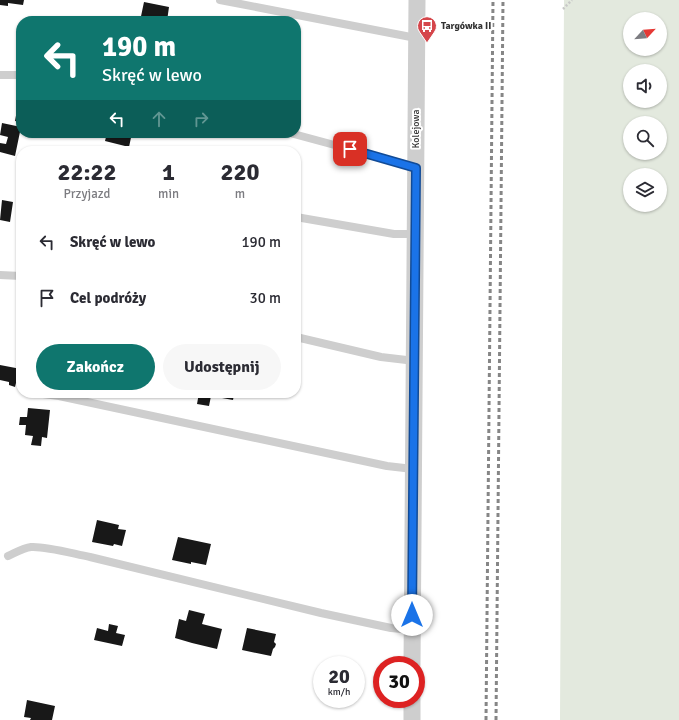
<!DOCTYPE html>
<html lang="pl">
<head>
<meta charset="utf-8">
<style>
	body { margin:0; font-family:Signika,sans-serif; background:#f7f7f7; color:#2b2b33; height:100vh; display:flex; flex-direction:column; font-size:15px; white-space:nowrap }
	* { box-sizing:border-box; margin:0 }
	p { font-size:13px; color:#7c7c81 }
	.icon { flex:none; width:22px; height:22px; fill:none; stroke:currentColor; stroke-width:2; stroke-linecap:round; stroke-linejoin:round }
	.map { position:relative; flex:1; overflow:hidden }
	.panel { position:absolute; left:16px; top:146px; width:285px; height:252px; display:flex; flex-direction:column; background:#fff; border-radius:16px; box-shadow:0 1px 3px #0004 }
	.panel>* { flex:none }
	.guide { position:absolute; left:16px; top:16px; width:285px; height:122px; border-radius:16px; box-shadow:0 1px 3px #0004; background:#0f766e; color:#fff; overflow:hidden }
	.needle { width:26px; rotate:64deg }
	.buttons { position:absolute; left:623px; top:12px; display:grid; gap:8px }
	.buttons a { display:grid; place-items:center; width:44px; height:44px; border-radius:50%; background:#fff; box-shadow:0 1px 3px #0004; font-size:20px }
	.speed { position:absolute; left:313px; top:656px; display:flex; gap:8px; font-size:20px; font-weight:700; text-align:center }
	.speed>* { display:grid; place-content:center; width:52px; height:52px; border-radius:50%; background:#fff; box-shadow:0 1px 3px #0004; line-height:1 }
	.speed small { font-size:10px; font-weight:400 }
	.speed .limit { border:6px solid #d22; background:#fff; color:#111 }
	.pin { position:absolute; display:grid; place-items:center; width:34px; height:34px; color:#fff; margin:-17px; border-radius:8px; box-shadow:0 2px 6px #0006 }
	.me { position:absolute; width:44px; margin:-22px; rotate:0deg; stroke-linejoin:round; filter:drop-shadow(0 0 3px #0008) }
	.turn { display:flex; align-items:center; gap:14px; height:84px; padding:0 20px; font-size:18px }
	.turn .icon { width:52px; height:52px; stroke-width:2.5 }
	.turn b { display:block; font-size:28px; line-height:34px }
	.lanes { display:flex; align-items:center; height:38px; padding:0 20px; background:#0003; justify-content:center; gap:20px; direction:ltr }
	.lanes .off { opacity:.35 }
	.eta { display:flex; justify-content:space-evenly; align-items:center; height:68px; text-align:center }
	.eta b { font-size:24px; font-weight:700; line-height:28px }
	.action { display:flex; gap:8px; margin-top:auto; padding:8px 20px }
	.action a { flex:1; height:46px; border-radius:24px; background:#0f766e; color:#fff; font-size:16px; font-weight:700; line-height:46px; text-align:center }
	.action a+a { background:#f7f7f7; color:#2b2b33 }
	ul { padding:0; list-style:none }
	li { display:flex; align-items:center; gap:12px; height:56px; padding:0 20px }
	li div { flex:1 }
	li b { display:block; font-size:15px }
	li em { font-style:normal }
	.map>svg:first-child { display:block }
	.green { fill:#e3e9de; fill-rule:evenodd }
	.building { fill:#181818 }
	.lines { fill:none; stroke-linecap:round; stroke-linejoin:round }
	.path { stroke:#c8c8c8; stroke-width:2.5; stroke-dasharray:2 2; stroke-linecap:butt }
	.service { stroke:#cecece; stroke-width:8 }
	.minor { stroke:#cecece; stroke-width:17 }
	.rail { stroke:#868686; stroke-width:3; stroke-dasharray:4 3; stroke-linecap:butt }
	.route-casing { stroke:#114b97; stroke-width:10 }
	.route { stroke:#1a73e8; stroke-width:7 }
	.labels { text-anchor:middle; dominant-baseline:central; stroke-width:4; stroke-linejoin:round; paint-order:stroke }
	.poi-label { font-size:10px; font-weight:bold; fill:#313131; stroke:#fff; text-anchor:start }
	.street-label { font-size:10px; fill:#313131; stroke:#fff }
</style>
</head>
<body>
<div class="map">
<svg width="679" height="720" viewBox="0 0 679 720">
	<rect width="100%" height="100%" fill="#fff"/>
	<path class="green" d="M564 0H679V720H560ZM630 19H660V49H630ZM630 71H660V101H630ZM630 123H660V153H630ZM630 175H660V205H630Z"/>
	<path class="building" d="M0 0H24L23 5 8 3V6L0 5Z
		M144 2 169 7 167 21H140Z
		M204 16 225 19V21H203Z
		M17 110H21V122L15 121Z
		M2 123 21 127 15 156 0 152V143L6 144 8 137 0 135Z
		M107 133H132L129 147 105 141Z
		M2 200 13 202 10 222 0 220Z
		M0 365 21 369V384L16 383 15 387 9 385V382L0 380Z
		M199 393H236L234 395 233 400 211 396 209 406 197 404Z
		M28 408 50 410 47 438 42 437 41 446 31 445 33 436 25 435 26 425H19L20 417H27Z
		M97 520 119 525 118 529 126 530 122 546 114 544 113 546 92 542Z
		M178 537 211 544 206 565 191 562V564L172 560Z
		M189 610 205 614 202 624 222 629 217 649 192 643 175 638 179 619 186 621Z
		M109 624 118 626 116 633 125 635 122 646 94 640 97 628 108 631Z
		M247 628 276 634 274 642 276 644 275 647 273 649 271 656 242 650Z
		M27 700 55 706 52 720H30L31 718 24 717Z"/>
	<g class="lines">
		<path class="path" d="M563 9 572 0"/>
		<path class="service" d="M220 0 416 38
			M1 75H21
			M290 133 416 167
			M296 217 394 234H416
			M0 275 21 276
			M296 337 381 357 415 361
			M43 394 59 396 387 466 413 469
			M8 556C15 553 23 548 31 547 46 546 74 554 90 557L321 613 391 628 412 630"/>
		<path class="minor" d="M412 665 417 0
			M412 720V699"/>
		<path class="rail" d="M486 720 493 0
			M496 720 503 0"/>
	</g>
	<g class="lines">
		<g class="route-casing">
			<path id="route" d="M350 149 416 168 412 615"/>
		</g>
		<use href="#route" class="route"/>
	</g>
	<defs>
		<g id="bus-pin" transform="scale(1)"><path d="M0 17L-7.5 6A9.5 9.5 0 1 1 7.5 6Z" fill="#d5464b" stroke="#fff"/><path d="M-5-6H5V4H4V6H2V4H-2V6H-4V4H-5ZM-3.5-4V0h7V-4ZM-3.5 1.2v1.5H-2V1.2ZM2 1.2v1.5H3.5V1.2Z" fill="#fff"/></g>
	</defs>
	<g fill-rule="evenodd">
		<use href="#bus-pin" x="427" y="26"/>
	</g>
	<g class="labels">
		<g class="poi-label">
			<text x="441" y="26">Targówka II</text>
		</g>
		<g class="street-label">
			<text transform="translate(416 129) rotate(-90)">Kolejowa</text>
		</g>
	</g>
</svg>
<div class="buttons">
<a><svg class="needle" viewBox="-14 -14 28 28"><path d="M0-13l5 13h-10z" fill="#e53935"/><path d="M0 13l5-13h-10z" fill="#7c7c81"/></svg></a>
<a><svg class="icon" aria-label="sound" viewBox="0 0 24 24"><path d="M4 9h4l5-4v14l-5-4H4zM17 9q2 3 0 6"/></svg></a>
<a><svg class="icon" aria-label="search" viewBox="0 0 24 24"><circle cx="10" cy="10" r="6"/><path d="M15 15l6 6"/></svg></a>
<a><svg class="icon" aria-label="layers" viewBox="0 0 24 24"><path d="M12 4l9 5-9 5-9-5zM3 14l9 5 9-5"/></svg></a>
</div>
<div class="speed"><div>20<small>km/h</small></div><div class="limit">30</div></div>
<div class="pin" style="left:350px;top:149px;background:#d93025"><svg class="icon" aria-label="arrive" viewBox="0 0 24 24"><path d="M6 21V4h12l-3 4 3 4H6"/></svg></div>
<svg class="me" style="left:412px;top:615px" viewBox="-20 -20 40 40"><circle r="19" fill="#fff"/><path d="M0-13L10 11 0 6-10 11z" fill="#1a73e8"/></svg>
<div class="guide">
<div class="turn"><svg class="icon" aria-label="left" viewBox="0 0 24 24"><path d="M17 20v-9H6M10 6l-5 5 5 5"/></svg><div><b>190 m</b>Skręć w lewo</div></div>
<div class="lanes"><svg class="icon" aria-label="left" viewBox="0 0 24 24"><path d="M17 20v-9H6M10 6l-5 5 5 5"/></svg><svg class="icon off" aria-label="ahead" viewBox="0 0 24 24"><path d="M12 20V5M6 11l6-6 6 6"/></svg><svg class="icon off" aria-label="right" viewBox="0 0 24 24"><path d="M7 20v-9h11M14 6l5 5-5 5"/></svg></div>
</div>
<section class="panel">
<div class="eta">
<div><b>22:22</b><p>Przyjazd</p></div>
<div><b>1</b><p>min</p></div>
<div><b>220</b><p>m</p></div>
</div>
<ul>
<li><svg class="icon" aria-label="left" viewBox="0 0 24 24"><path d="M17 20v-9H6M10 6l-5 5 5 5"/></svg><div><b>Skręć w lewo</b></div><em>190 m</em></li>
<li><svg class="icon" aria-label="arrive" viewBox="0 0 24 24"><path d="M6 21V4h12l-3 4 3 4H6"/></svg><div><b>Cel podróży</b></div><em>30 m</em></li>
</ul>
<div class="action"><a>Zakończ</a><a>Udostępnij</a></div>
</section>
</div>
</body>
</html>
